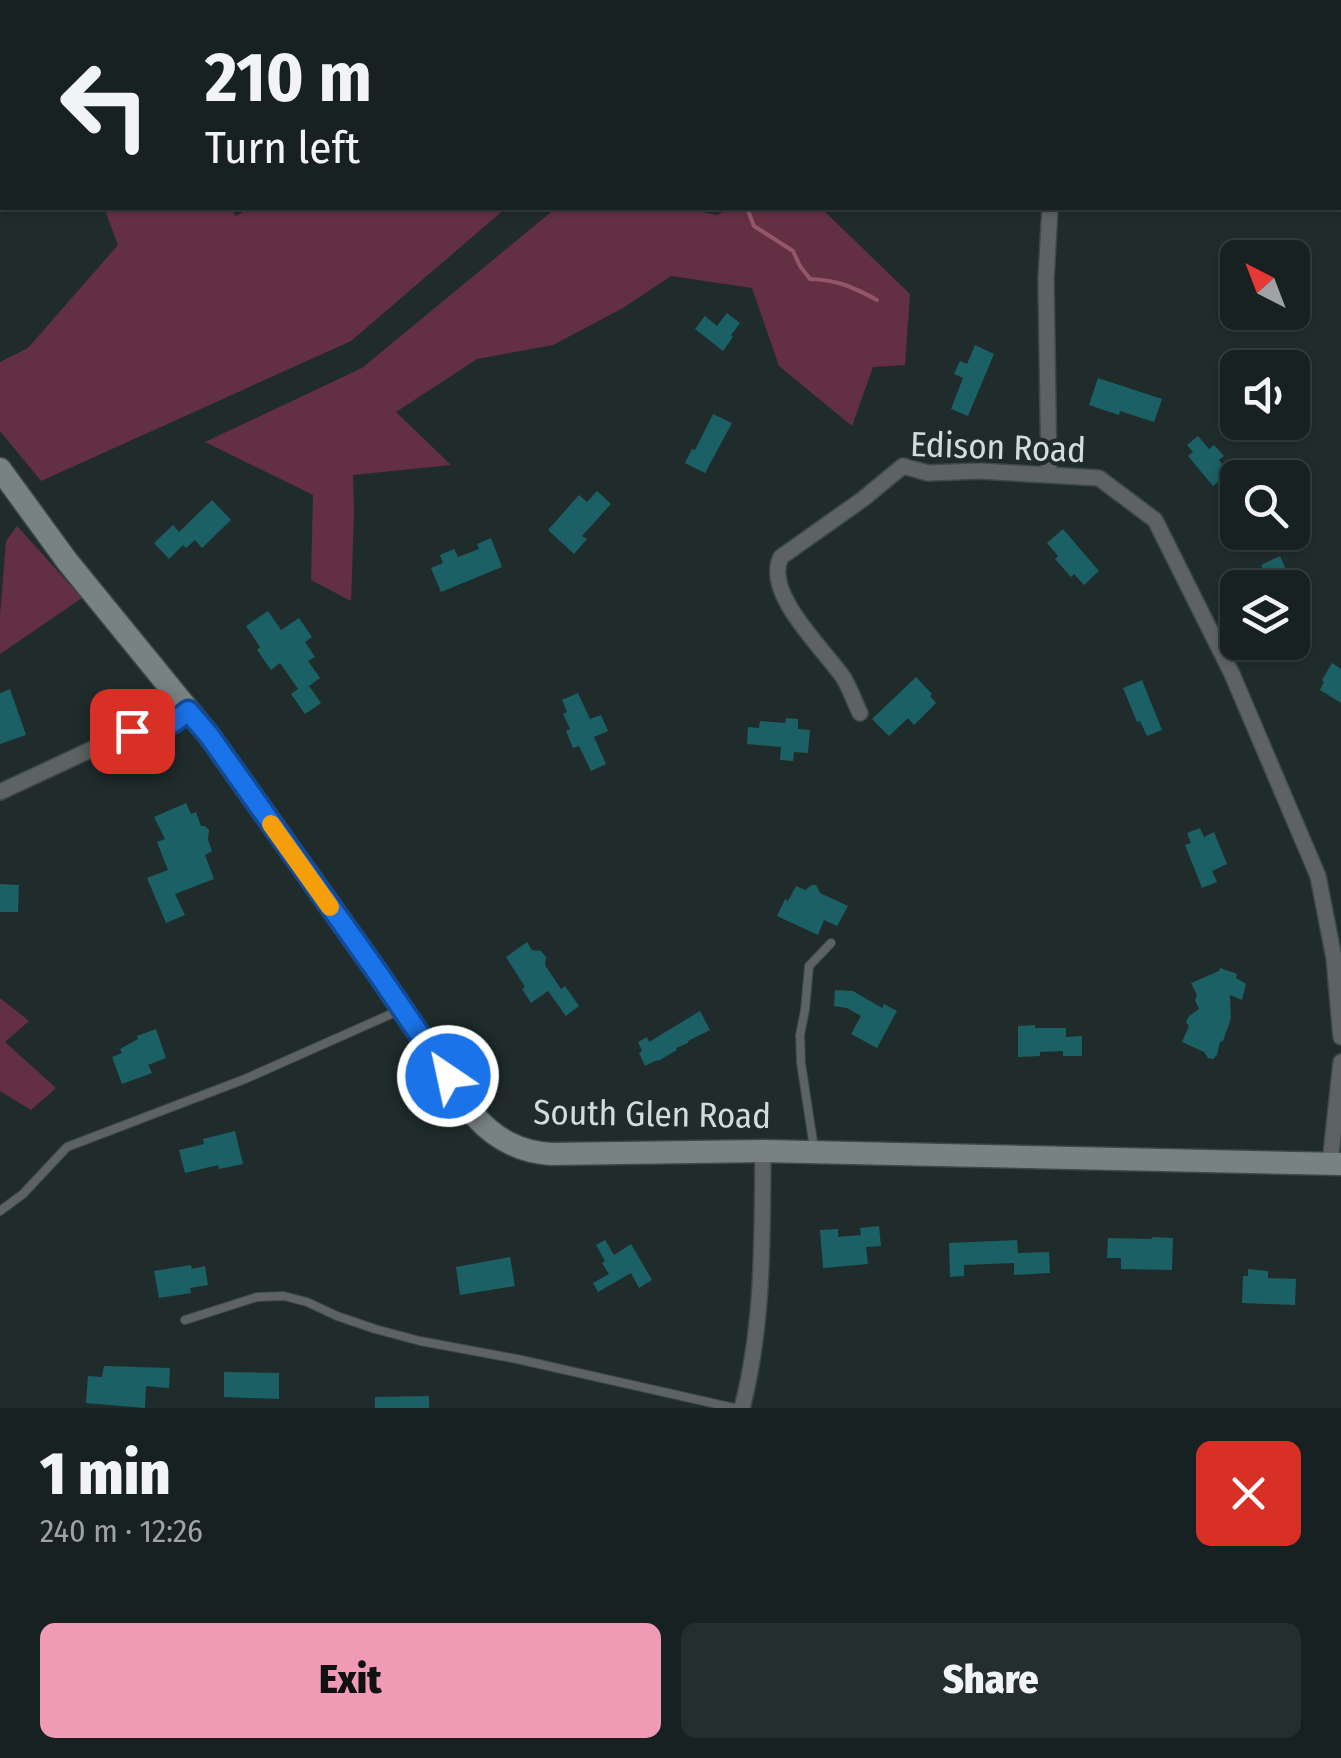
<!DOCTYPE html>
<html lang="en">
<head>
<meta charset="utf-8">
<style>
	body { margin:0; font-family:"Fira Sans Condensed",sans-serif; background:#252e2e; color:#f1f3f6; height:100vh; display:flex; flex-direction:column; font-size:38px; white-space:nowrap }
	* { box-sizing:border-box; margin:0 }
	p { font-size:32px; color:#9fa3a5 }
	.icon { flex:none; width:55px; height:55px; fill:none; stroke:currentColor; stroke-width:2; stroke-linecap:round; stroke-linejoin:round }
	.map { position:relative; height:1408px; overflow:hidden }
	.sheet { display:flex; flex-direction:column; background:#182121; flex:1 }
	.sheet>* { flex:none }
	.guide { position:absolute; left:0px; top:0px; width:1342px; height:210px; box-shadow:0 2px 8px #0004,0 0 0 2px #363e3f; background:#182121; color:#f1f3f6; overflow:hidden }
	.needle { width:65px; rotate:318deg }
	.fabs { position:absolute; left:1220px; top:240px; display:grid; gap:20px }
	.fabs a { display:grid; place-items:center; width:90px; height:90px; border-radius:15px; background:#182121; box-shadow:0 2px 8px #0004,0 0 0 2px #363e3f; font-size:50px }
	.pin { position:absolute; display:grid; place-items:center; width:85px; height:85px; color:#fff; margin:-42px; border-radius:20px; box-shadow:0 5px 15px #0006 }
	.me { position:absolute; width:110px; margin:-55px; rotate:326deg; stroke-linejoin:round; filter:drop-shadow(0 0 8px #0008) }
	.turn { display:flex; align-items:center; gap:35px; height:210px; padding:0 40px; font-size:45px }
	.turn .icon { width:130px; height:130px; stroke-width:2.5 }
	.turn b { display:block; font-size:70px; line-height:85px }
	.round { display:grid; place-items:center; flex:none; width:105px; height:105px; border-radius:15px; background:#252e2e }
	.overview { display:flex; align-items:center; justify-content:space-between; height:170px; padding:0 40px }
	h1 { font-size:60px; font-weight:800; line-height:75px }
	.cta { display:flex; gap:20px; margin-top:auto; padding:20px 40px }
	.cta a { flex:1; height:115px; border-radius:15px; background:#f09ab6; color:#111; font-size:40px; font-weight:800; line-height:115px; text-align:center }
	.cta a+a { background:#252e2e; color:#f1f3f6 }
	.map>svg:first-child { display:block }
	.green { fill:#623042 }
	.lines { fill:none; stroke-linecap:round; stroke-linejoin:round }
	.stream { stroke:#93566b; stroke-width:4 }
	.building { fill:#1a6064 }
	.lane-casing { stroke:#3d4848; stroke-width:10 }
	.street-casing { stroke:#3d4848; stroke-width:18 }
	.secondary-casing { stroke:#3d4848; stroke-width:25 }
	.lane { stroke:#5d6263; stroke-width:8 }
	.street { stroke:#5d6263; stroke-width:15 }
	.secondary { stroke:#798283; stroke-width:22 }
	.route-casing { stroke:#114b97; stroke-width:25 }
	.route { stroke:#1a73e8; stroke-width:18 }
	.slow { stroke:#f59e0b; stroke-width:18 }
	.labels { text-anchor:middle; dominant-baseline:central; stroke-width:8; stroke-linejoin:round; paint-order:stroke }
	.street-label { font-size:35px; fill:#d4dbdc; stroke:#202c2c }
</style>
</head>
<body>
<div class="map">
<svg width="1341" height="1408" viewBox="0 0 1341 1408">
	<rect width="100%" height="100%" fill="#202c2c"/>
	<path class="green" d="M104 208H231L236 216 250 208H506L351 341 41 481 0 431V362L28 348 118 245Z
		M556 208H682L717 215 729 208H821L910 294 905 365 873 367 852 426 779 366 752 288 671 276 623 308 553 345 477 359 396 412 451 465 353 475 354 513 351 601 311 580 313 495 205 442 362 368Z
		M17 526 82 598 0 654V616L6 541Z
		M0 998 29 1021 5 1042 56 1088 31 1110 0 1091Z"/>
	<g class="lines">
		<path class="stream" d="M787 2V0
			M747 208 754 226 793 251 800 266 810 279C838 280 853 287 877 300"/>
	</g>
	<path class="building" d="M727 313 740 323 731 335 733 337 723 351 695 329 705 316 717 326Z
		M975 345 994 354 968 416 951 409 963 378 954 374 960 361 967 364Z
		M1098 378 1162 399 1154 422 1120 411 1119 415 1089 405Z
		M713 414 732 423 705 473 685 463 692 449 695 450Z
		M1198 436 1209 449 1214 445 1224 456 1219 460 1229 473 1213 486 1188 456 1193 452 1187 445Z
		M597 491 611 504 582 536 587 539 574 554 548 530 579 495 587 502Z
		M212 500 231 520 202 548 195 540 186 548 183 545 169 559 154 543 173 525 179 532Z
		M1063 529 1099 571 1084 585 1074 574 1071 577 1055 559 1058 556 1047 543Z
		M491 538 502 567 441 592 431 568 443 563 440 555 454 549 458 557 479 549 477 544Z
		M1280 556 1290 579 1283 582 1286 588H1265L1258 574 1264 571 1261 565Z
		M268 611 281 630 299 618 312 637 305 642 315 657 308 661 320 678 309 686 321 703 305 714 291 694 298 689 280 663 271 670 257 650 260 647 246 626Z
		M1332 663 1341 669V703L1320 690 1324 682 1322 680Z
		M916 677 932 694 930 696 936 703 914 725 908 718 889 736 872 719Z
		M1142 680 1162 730 1147 736 1140 721 1137 722 1123 688Z
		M10 689 26 735 0 744V693Z
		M578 693 590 719 601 715 608 731 594 737 606 764 591 771 579 746 573 748 566 731 570 729 563 714 567 712 562 700Z
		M786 718 798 719V729L810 730 808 753 794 752 793 761 780 760 781 747 747 744 748 727 759 728 760 721 785 723Z
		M186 803 191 814 196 812 201 826H205L209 830 208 840 212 851 205 855 214 879 175 894 185 915 166 923 147 878 168 870 157 842 165 839 154 817Z
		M1200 828 1204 837 1214 832 1227 864 1212 871 1217 882 1202 888 1185 845 1191 843 1187 833Z
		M0 884 19 885 18 912H0Z
		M812 885H816L820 893 848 906 837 926 824 920 818 935 777 916 785 899 788 901 796 886 805 890Z
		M527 942 532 950 541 951 546 957 545 965 561 989 565 986 579 1006 566 1016 548 991 531 1003 522 989 525 987 506 957Z
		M1220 968 1237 974 1236 978 1246 984 1242 1000 1230 995 1231 1018 1223 1041 1220 1042 1217 1055 1213 1059 1208 1058 1204 1052 1182 1042 1189 1026 1186 1022 1189 1016 1199 1009 1195 1000 1197 995 1191 983 1219 971Z
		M835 990 853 991 882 1008 884 1004 897 1011 877 1048 851 1034 861 1016 847 1008 834 1006Z
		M700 1011 710 1030 688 1041V1043L676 1048 677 1050 658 1061 657 1060 645 1066 639 1053 642 1051 638 1042 647 1037 649 1042Z
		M1035 1025V1028H1066V1037L1082 1036V1056H1063V1051L1040 1052V1056L1018 1057V1026Z
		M156 1029 166 1058 148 1065 152 1073 122 1084 112 1057 122 1053 120 1049 138 1039 137 1036Z
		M235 1131 243 1164 219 1169 218 1165 185 1173 179 1150 204 1144 203 1139Z
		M879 1226 881 1246 866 1247 868 1264 823 1268 820 1230 838 1229V1237L861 1235 860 1228Z
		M1152 1237 1173 1238 1172 1270 1121 1269V1258H1107L1108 1238 1152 1239Z
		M605 1240 614 1255 631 1244 652 1280 639 1288 631 1273 598 1292 593 1283 609 1274 602 1263 605 1261 596 1245Z
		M1017 1240 1018 1253 1049 1252 1050 1273 1014 1275V1263L964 1265V1276L950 1277 949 1243Z
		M510 1257 515 1286 460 1295 456 1267Z
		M191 1265 192 1269 205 1266 208 1285 190 1288 191 1293 159 1298 154 1271Z
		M1248 1269 1268 1271V1278L1296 1279 1295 1305 1242 1303 1243 1276H1248Z
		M104 1366 170 1368 169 1388 146 1386 145 1408 86 1403 88 1376 102 1377Z
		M224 1372 279 1373V1399L224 1397Z
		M429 1396V1408H375V1397Z"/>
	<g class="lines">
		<g class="lane-casing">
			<path id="lane" d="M814 1148 801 1063 800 1035 805 1010 809 966 831 943
				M0 1211 23 1194 67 1147 245 1079 398 1011
				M185 1320 257 1297 284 1296 307 1302 337 1316 375 1329 420 1341 517 1359 734 1408"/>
		</g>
		<g class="street-casing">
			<path id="street" d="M1071 2V0
				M1049 475 1046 279 1050 208
				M860 713C854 701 850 688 843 677 823 648 763 593 781 557L863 499 903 466 928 473 980 471 1099 478 1155 520 1232 674 1318 876 1334 958 1341 1037
				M0 792 131 731 174 722 188 711
				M1330 1164 1341 1062
				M742 1408C764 1324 762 1237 763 1151"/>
		</g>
		<g class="secondary-casing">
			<path id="secondary" d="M0 469 67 561 208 734 377 972 474 1115C495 1139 519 1152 551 1154L763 1151 1341 1164"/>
		</g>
		<use href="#lane" class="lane"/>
		<use href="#street" class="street"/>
		<use href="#secondary" class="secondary"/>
	</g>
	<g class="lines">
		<g class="route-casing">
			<path id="route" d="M132 731 174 722 188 711 208 734 377 972 448 1076"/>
		</g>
		<use href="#route" class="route"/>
		<path class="slow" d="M271 824 330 907"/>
	</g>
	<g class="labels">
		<g class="street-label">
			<text transform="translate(998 447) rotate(2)">Edison Road</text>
			<text transform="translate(652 1114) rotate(1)">South Glen Road</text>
		</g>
	</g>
</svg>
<div class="fabs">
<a><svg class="needle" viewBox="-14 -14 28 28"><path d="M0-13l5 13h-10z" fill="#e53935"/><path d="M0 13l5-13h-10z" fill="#9fa3a5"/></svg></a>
<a><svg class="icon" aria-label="sound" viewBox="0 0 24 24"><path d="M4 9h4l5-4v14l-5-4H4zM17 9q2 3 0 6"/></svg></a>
<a><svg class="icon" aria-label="search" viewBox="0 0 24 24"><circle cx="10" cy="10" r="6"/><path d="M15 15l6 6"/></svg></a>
<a><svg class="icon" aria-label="layers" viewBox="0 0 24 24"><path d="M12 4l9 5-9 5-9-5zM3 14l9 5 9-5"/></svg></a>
</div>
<div class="pin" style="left:132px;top:731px;background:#d93025"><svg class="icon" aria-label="arrive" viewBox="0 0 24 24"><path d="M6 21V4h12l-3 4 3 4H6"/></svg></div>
<svg class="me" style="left:448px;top:1076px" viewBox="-20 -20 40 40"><circle r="17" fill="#1a73e8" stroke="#fff" stroke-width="3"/><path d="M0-11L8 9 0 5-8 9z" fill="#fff"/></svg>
<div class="guide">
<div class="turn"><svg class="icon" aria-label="left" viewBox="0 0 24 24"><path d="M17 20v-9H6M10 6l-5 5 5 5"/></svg><div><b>210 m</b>Turn left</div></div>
</div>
</div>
<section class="sheet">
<div class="overview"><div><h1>1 min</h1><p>240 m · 12:26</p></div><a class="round" style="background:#d93025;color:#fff"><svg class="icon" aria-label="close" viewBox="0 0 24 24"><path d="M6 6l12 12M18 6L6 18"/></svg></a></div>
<div class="cta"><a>Exit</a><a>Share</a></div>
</section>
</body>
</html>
